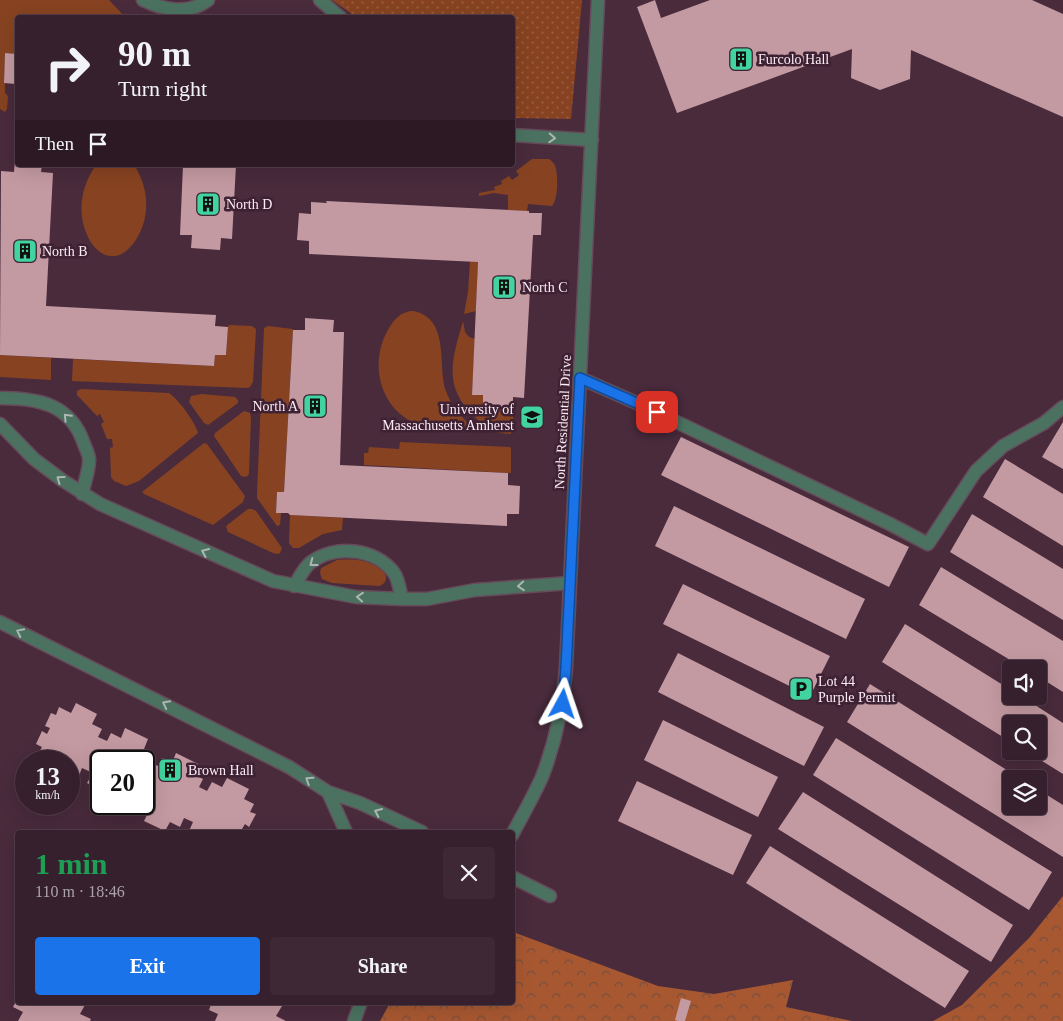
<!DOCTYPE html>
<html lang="en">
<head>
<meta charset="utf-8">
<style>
	body { margin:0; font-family:Georgia,serif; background:#3e2835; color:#f1f3f6; height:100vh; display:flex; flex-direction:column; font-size:19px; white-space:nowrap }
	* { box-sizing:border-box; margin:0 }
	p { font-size:16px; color:#aaa3aa }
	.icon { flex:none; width:28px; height:28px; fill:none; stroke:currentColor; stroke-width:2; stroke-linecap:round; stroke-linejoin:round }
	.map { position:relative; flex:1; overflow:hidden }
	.sheet { position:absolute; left:15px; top:830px; width:500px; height:175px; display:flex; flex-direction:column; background:#37202d; border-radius:5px; box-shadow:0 5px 20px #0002,0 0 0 1px #513e49 }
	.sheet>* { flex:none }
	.top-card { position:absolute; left:15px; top:15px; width:500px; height:152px; border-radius:5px; box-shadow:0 5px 20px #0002,0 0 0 1px #513e49; background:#37202d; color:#f1f3f6; overflow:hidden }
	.buttons { position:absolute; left:1002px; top:660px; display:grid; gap:10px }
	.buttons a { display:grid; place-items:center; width:45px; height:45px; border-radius:5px; background:#37202d; box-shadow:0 5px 20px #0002,0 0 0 1px #513e49; font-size:25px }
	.speed { position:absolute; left:15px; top:750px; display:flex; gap:10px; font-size:25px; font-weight:700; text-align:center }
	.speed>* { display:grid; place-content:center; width:65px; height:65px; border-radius:50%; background:#37202d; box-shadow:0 5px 20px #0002,0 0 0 1px #513e49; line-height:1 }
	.speed small { font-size:12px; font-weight:400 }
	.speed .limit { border:2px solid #111; border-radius:8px; background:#fff; color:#111 }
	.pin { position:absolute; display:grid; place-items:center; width:42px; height:42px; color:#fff; margin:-21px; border-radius:10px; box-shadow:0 2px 8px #0006 }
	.me { position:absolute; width:55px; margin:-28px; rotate:5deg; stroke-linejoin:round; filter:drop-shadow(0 0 4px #0008) }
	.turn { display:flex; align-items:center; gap:18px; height:105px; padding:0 20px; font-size:22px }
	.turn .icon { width:65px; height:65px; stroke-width:2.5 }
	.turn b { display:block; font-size:35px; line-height:42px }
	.then { display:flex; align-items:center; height:48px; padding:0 20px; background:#0003; gap:10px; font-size:19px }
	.round { display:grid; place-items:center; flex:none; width:52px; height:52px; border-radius:5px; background:#3e2835 }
	.overview { display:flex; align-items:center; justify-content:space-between; height:85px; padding:0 20px }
	h1 { font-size:30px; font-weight:600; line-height:38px; color:#1e9e55 }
	.primary-button { display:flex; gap:10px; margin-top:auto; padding:10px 20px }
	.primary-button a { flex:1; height:58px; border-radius:5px; background:#1a73e8; color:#fff; font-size:20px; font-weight:600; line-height:58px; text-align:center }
	.primary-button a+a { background:#3e2835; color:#f1f3f6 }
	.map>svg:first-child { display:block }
	.grass { fill:#874321 }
	.forest { fill:url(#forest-crowns) }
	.park { fill:url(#park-dots) }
	.building { fill:#c49aa2 }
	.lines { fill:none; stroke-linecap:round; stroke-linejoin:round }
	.minor-casing { stroke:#664a5a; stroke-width:15 }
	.minor { stroke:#4b7261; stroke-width:12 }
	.oneway { stroke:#adb6b2 }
	.route-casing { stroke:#114b97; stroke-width:12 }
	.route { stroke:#1a73e8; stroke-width:9 }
	.labels { text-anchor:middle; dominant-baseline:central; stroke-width:5; stroke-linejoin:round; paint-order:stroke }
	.poi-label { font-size:14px; fill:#fdedf5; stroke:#3e2132; text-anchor:start }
	.street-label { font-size:14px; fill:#fdedf5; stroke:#3e2132 }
</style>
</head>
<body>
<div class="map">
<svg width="1063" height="1021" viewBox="0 0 1063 1021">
	<defs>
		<pattern id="forest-crowns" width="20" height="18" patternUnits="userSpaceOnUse" patternTransform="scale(1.25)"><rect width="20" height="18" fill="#a85831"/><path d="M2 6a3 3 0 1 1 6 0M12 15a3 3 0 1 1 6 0" fill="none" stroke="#754f3f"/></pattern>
		<pattern id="park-dots" width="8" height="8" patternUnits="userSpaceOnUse" patternTransform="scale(1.25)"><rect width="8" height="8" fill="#874321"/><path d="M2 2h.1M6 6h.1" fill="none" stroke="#995e42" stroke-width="1.8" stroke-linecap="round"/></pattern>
	</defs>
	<rect width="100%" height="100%" fill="#492b3c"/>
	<path class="grass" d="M0 0H109L125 17 18 18 17 54 5 53 4 83H5V93L8 96 7 109 5 112 0 109Z
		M532 159H549C553 162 555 164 556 169 558 178 558 199 552 206L528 204 527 211 508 210V195L494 193 479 196V193L495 190 494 187 502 184 501 181 509 176 512 180 519 175 516 171Z
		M96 165H134C150 189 151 220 133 244 127 251 120 257 111 256 103 256 97 250 92 244 76 219 79 189 96 165Z
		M470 261 478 262 476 311 464 314 468 292Z
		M414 311C451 320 437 366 446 391 451 406 461 415 470 426L469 430 467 432C446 431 425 431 407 419 377 400 371 359 388 330 394 319 401 311 414 311Z
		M463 321 465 332 469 337 475 339 472 395H483V407L513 408V431L510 434C493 433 488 430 476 418 442 387 452 360 463 321Z
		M229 325 252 326 256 329 253 382 250 387 247 388 72 381 73 359 214 366 215 355H226L228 327Z
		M268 326 293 329 284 492H277L276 512 281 513 280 525 277 526 257 498V493L264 328Z
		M0 355 51 358V380L0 377Z
		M81 389 169 393C179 400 195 422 198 433L139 481 126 486 114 481 111 477 110 448 113 447 112 439H107L101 424 104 422 100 414 97 416 77 395V391Z
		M202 394 235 397 238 400V403L208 425 204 423 189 402 191 396Z
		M244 411 250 413 251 417 249 473 248 476 244 477 241 476 214 436 215 433Z
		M400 442 510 447 511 449V473L364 465V453H368L369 447 399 449Z
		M204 443 207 444 245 496 243 502 213 525 144 494 142 492Z
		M248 509H252L256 511 282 548 280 553 278 554 273 553 228 532 226 526Z
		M290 515 343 518 342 530 323 534 299 548H293L289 543Z
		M337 560C354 559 371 559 384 572 388 578 386 584 379 586L332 583 322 579 320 573 321 568Z"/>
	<path class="forest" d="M1063 896V1021H933L962 1005 1030 937Z
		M513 932 658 986 714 994 793 980 786 1007 852 1021H380L390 1003 512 1002Z"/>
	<path class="park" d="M332 0H582L571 119 513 118 512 18 356 17Z"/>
	<path class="building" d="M655 0 661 18 710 0H1032L1063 14V117L911 50 910 79 880 90 851 78 852 49 677 113 637 7Z
		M5 53 18 54V96L15 95 16 84 4 83Z
		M15 160H18V165H42L41 172 53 173 46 306 216 315 215 326 228 327 226 355H215L214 366 0 355 1 171 14 172Z
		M183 165H236L232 239 221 238 220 250 191 248 192 235H180Z
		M326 201 529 211V213H542L541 235H533L524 398 513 397V408L483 407V395H472L478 262 309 254V241L297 240 299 213 311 214V202L327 203Z
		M305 318 334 320 333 332H344L340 465 508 473V485L520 486 519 514H507V526L290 515 288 513H276L277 492H284L293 330H305Z
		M1063 422V469L1042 457Z
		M681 437 909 547 889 587 661 475Z
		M1005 459 1063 494V546L983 497Z
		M674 506 865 599 846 639 655 546Z
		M972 514 1063 569V620L950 552Z
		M941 567 1063 641V692L1039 677V669H1025L919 605Z
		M683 584 830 656 810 696 663 624Z
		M905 624 1011 690V696H1021L1063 723V774L1026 751H1039V724H1011V742L882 662Z
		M678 653 824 727 804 766 658 692Z
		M870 684 1021 779H1011V806H1039V790L1063 805V857L847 722Z
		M76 703 97 714 92 724 102 729 98 737 107 741 111 733 121 738 125 728 148 739 144 749 153 754 149 762 158 766 162 758 172 763 176 753 198 764 193 774 203 779 199 787 207 791 212 782 222 787 227 778 249 789 244 799 254 804 250 812 256 814 249 827 245 824 242 829 248 832H192L189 831 193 822 184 818 180 827 170 822 165 831 144 821 149 811 139 806V804H144V761H101V799L94 796 97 788 87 783 93 773 82 768 78 778 69 773V761H48L37 756 42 747 36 744 42 731 47 734 50 728 45 726 51 713 56 715 59 707 71 713Z
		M663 720 778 777 758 817 644 760Z
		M836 738 1052 872 1029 910 813 775Z
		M637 781 752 835 733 875 618 821Z
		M803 792 1013 925 991 962 778 829Z
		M770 846 969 971 945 1008 746 883Z
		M18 997V1002H84L86 1003 80 1014 91 1019 90 1021H18L23 1012 13 1007Z
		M681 998 691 1001 685 1021H678L675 1020Z
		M212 1002H275L282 1006 276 1016 286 1021H215L218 1014 209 1010Z"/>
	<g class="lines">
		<g class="minor-casing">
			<path id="minor" d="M143 0C163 10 189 15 208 0
				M320 0 341 18
				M512 135 592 140
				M580 378 639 404 890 524 928 544 976 471 1003 446 1044 423 1063 407
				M0 398C38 398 71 404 84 444 86 449 89 455 89 459 90 468 84 484 82 494
				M0 424 34 459 62 480 100 504 273 581 356 597 402 599H427L475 590 570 583
				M294 586C299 579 303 569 310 563 334 544 376 548 394 573 399 580 400 592 402 599
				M0 622 289 767 328 792 346 832
				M328 792 360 803 422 832
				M512 835C522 816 533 797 542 777 556 741 563 706 566 668L598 0
				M512 877 550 896
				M354 1021 361 1002"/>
		</g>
		<use href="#minor" class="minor"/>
	</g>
	<defs><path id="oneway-chevron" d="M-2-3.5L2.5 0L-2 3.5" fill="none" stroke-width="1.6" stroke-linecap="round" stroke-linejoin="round" transform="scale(1.25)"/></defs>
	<g class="oneway">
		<use href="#oneway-chevron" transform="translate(552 138) rotate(3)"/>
		<use href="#oneway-chevron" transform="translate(67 417) rotate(-134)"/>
		<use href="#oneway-chevron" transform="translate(60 479) rotate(-144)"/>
		<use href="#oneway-chevron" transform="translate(205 552) rotate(-156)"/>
		<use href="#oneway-chevron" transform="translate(313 563) rotate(143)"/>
		<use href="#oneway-chevron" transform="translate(521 586) rotate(176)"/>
		<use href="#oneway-chevron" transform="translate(360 597) rotate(-175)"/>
		<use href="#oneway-chevron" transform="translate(20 632) rotate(-154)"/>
		<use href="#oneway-chevron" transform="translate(166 704) rotate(-153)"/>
		<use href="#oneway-chevron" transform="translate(309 780) rotate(-147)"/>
		<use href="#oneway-chevron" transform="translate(378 812) rotate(-155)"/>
	</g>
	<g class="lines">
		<g class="route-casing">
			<path id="route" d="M563 704 566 668 580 378 657 412"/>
		</g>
		<use href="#route" class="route"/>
	</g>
	<defs>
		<g id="building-square" transform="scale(1.25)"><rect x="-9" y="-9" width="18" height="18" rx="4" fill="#41d4a1" stroke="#3e2132"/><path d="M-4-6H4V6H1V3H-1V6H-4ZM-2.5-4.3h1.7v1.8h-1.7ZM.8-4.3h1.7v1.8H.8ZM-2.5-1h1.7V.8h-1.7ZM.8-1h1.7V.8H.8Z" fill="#111"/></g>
		<g id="university-square" transform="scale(1.25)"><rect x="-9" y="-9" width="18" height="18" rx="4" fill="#41d4a1" stroke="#3e2132"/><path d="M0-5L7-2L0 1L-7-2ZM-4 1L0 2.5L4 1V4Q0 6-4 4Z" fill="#111"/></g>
		<g id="parking-square" transform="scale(1.25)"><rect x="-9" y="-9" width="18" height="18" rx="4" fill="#41d4a1" stroke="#3e2132"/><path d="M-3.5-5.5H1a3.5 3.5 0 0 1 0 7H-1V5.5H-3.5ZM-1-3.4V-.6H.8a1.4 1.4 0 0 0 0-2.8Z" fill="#111"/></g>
	</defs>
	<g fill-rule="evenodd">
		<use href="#building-square" x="741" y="59"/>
		<use href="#building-square" x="208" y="204"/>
		<use href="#building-square" x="25" y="251"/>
		<use href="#building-square" x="504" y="287"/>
		<use href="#building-square" x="315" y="406"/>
		<use href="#university-square" x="532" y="417"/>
		<use href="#parking-square" x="801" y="689"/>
		<use href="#building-square" x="170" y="770"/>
	</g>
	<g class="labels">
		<g class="poi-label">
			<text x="758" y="59">Furcolo Hall</text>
			<text x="226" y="204">North D</text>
			<text x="42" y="251">North B</text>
			<text x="522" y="287">North C</text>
			<text x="298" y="406" text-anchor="end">North A</text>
			<text x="514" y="409" text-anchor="end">University of<tspan x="514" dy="16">Massachusetts Amherst</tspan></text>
			<text x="818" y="681">Lot 44<tspan x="818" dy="16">Purple Permit</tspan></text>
			<text x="188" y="770">Brown Hall</text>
		</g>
		<g class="street-label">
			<text transform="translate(563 422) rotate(-87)">North Residential Drive</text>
		</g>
	</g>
</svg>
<div class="buttons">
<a><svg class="icon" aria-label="sound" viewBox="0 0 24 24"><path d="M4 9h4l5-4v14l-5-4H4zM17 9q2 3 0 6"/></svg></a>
<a><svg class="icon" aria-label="search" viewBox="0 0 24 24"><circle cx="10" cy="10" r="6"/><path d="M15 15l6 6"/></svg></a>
<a><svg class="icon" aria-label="layers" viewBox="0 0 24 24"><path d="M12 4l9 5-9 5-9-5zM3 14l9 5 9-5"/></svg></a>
</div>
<div class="speed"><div>13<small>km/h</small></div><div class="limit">20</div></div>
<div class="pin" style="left:657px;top:412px;background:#d93025"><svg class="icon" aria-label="arrive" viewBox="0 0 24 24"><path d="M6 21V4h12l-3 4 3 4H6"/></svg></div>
<svg class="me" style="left:563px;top:704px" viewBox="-20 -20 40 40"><path d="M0-17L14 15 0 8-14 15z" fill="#1a73e8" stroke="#fff" stroke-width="4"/></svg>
<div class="top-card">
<div class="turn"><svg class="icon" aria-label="right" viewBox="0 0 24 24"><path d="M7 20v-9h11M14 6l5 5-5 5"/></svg><div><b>90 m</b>Turn right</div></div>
<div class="then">Then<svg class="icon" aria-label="arrive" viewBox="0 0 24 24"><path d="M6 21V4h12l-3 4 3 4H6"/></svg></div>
</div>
<section class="sheet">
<div class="overview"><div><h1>1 min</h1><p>110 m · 18:46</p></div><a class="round"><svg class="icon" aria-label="close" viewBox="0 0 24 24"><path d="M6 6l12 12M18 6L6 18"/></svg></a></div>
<div class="primary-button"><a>Exit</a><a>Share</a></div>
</section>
</div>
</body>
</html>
